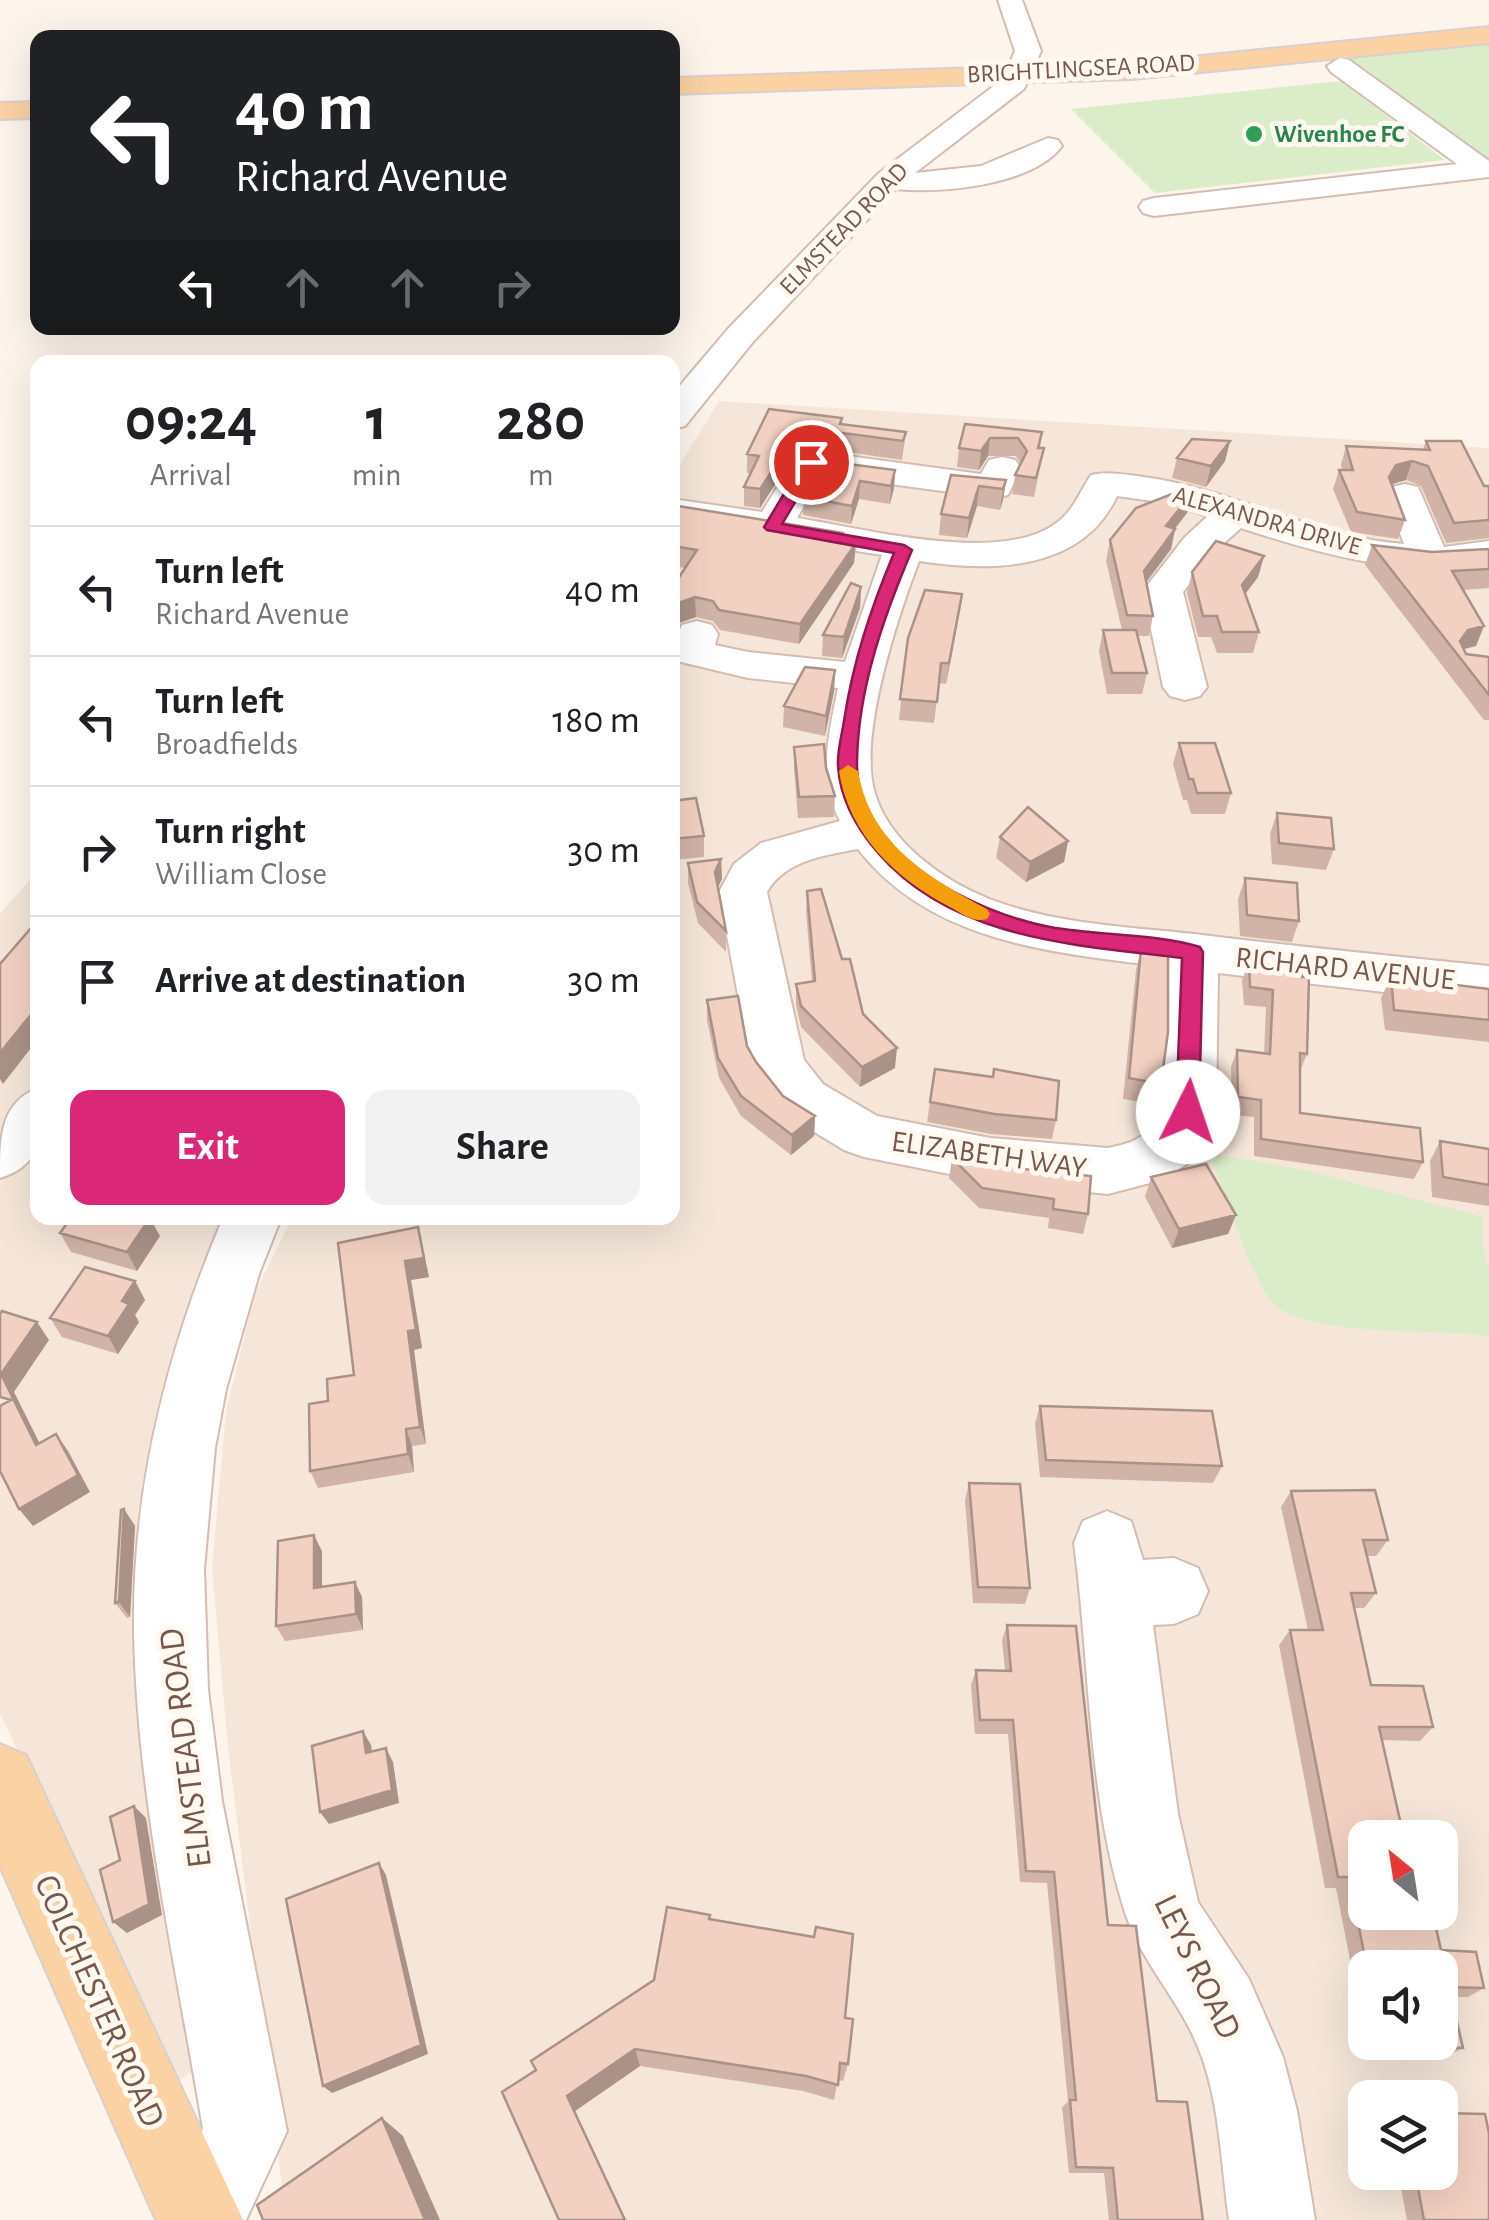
<!DOCTYPE html>
<html lang="en">
<head>
<meta charset="utf-8">
<style>
	body { margin:0; font-family:"Alegreya Sans",sans-serif; background:#f2f2f2; color:#202124; height:100vh; display:flex; flex-direction:column; font-size:38px; white-space:nowrap }
	* { box-sizing:border-box; margin:0 }
	p { font-size:32px; color:#757577 }
	.icon { flex:none; width:55px; height:55px; fill:none; stroke:currentColor; stroke-width:2; stroke-linecap:round; stroke-linejoin:round }
	.map { position:relative; flex:1; overflow:hidden }
	.details { position:absolute; left:30px; top:355px; width:650px; height:870px; display:flex; flex-direction:column; background:#fff; border-radius:20px; box-shadow:0 10px 40px #0002 }
	.details>* { flex:none }
	.hud { position:absolute; left:30px; top:30px; width:650px; height:305px; border-radius:20px; box-shadow:0 10px 40px #0002; background:#202124; color:#fff; overflow:hidden }
	.needle { width:65px; rotate:330deg }
	.controls { position:absolute; left:1348px; top:1820px; display:grid; gap:20px }
	.controls a { display:grid; place-items:center; width:110px; height:110px; border-radius:20px; background:#fff; box-shadow:0 10px 40px #0002; font-size:50px }
	.pin { position:absolute; display:grid; place-items:center; width:85px; height:85px; color:#fff; margin:-42px; border:5px solid #fff; border-radius:50%; box-shadow:0 2px 10px #0007 }
	.me { position:absolute; width:110px; margin:-55px; rotate:4deg; stroke-linejoin:round; filter:drop-shadow(0 0 8px #0008) }
	.turn { display:flex; align-items:center; gap:35px; height:210px; padding:0 40px; font-size:45px }
	.turn .icon { width:130px; height:130px; stroke-width:2.5 }
	.turn b { display:block; font-size:70px; line-height:85px }
	.lanes { display:flex; align-items:center; height:95px; padding:0 40px; background:#0003; justify-content:center; gap:50px; direction:ltr }
	.lanes .off { opacity:.35 }
	.eta { display:flex; justify-content:space-evenly; align-items:center; height:170px; text-align:center }
	.eta b { font-size:60px; font-weight:700; line-height:70px }
	.cta { display:flex; gap:20px; margin-top:auto; padding:20px 40px }
	.cta a { flex:1; height:115px; border-radius:20px; background:#db2777; color:#fff; font-size:40px; font-weight:700; line-height:115px; text-align:center }
	.cta a+a { background:#f2f2f2; color:#202124 }
	ul { padding:0; list-style:none }
	li { display:flex; align-items:center; gap:30px; height:130px; padding:0 40px; border-top:2px solid #e0e0e0 }
	li div { flex:1 }
	li b { display:block; font-size:38px }
	li em { font-style:normal }
	.map>svg:first-child { display:block }
	.residential { fill:#f5e6d9; fill-rule:evenodd }
	.green { fill:#daecc8 }
	.lines { fill:none; stroke-linecap:round; stroke-linejoin:round }
	.minor-casing { stroke:#d3bdb2; stroke-width:4 }
	.major-casing { stroke:#d9d0cd; stroke-width:4 }
	.minor { fill:#fff; fill-rule:evenodd }
	.major { fill:#fbd2a4; fill-rule:evenodd }
	.wall { fill:#d1b4a7 }
	.shaded-wall { fill:#aa9288 }
	.building { fill:#f3d1c2; stroke:#aa9288; stroke-width:2.5 }
	.route { fill:#db2777; stroke:#8e194d; stroke-width:2.5 }
	.slow { fill:#f59e0b }
	.leisure-dot { fill:#2e9e5b; stroke:#fff9f2; stroke-width:4 }
	.labels { text-anchor:middle; dominant-baseline:central; stroke-width:10; stroke-linejoin:round; paint-order:stroke }
	.far-street-label { font-size:25px; fill:#79584c; stroke:#fff9f2 }
	.far-leisure-label { font-size:25px; font-weight:bold; fill:#27864d; stroke:#fff9f2; text-anchor:start }
	.street-label { font-size:30px; fill:#79584c; stroke:#fff9f2 }
	.near-street-label { font-size:35px; fill:#79584c; stroke:#fff9f2 }
</style>
</head>
<body>
<div class="map">
<svg width="1489" height="2220" viewBox="0 0 1489 2220">
	<rect width="100%" height="100%" fill="#fdf4eb"/>
	<path class="residential" d="M719 401 1489 448V2220H286L228 1746 212 1568 226 1411 255 1293 292 1218H672L673 476ZM1365 1838H1440V1912H1365ZM1365 1968H1440V2042H1365ZM1365 2098H1440V2172H1365Z
		M37 872 38 1218H224L213 1275 195 1327 210 2060 179 2081 0 1714V914Z"/>
	<path class="green" d="M1489 44V167L1335 57Z
		M1341 81 1445 160 1155 193 1071 109Z
		M1209 1153 1309 1171 1483 1217 1482 1243 1489 1271V1336C1439 1328 1302 1338 1272 1302 1251 1278 1223 1186 1209 1153Z"/>
	<g class="lines">
		<g class="minor-casing">
			<path id="minor" d="M998 0H1022L1041 51 1024 89 915 173 981 166 1048 138 1058 140 1062 146C1033 185 941 194 896 189L752 343 685 426 672 429V395L728 329 879 173 1003 79 1015 51Z
				M1340 58 1349 60 1489 161V177L1154 216 1143 213 1139 207 1143 201 1154 198 1457 164 1331 72 1327 66Z
				M811 451 981 474 989 460 1002 457 1015 460 1021 468 1008 495 995 498 822 475 797 518C863 528 998 565 1055 524 1073 512 1079 493 1091 475 1109 471 1126 475 1144 477 1234 489 1312 537 1404 544L1386 495 1392 487 1405 484 1418 487 1444 547 1489 541V565C1399 576 1326 556 1241 528L1213 553 1183 592 1207 687 1200 696 1185 700 1170 696 1163 687 1143 591 1185 537 1208 516 1167 503 1117 496C1082 572 990 572 919 561 898 616 859 733 874 790 887 842 945 882 992 900 1056 924 1128 927 1194 934 1292 946 1391 956 1489 966V1004L1218 973 1216 1112 1187 1164 1161 1180 1108 1194 990 1182 864 1157 844 1150 785 1114 759 1080 751 1066 719 892 734 864 761 843 840 821C817 778 829 733 838 688L748 678 677 661 672 646 682 625 697 621 712 625 718 634 715 645 748 652 845 662 882 555 672 522V499L762 512 798 454ZM858 849C932 944 1056 953 1167 967 1165 1005 1170 1102 1149 1129 1140 1141 1123 1145 1108 1148L990 1138 877 1116 823 1084 804 1060 767 892C785 860 826 855 858 849Z
				M38 1088C38 1130 48 1163 0 1178 0 1137 0 1103 38 1088Z
				M223 1218H281L259 1274 226 1389 215 1448 204 1569 208 1690 222 1801 287 2131 246 2220H157L153 2212 166 2182 191 2154 203 2129C176 1964 137 1799 134 1631 132 1488 167 1350 223 1218Z
				M1107 1511 1131 1521 1143 1560 1174 1558 1198 1568 1208 1591 1198 1614 1174 1624 1153 1625 1178 1814 1198 1902 1249 1979 1283 2057 1297 2111 1315 2220H1229C1221 2164 1220 2100 1198 2047 1178 1997 1139 1961 1123 1906 1087 1790 1090 1662 1074 1543L1083 1521Z"/>
		</g>
		<g class="major-casing">
			<path id="major" d="M1489 27V43L1132 79 672 94V78L1132 63Z
				M38 102V118L0 119V103Z
				M0 1744 26 1755 243 2220H156L0 1866Z"/>
		</g>
		<use href="#minor" class="minor"/>
		<use href="#major" class="major"/>
	</g>
	<path class="wall" d="M769 409 842 418V424L906 432 902 460 812 447 797 450 760 508 744 506V487L750 473H747V454Z
		M965 424 1042 432 1040 448H1044L1034 497 1012 494 1015 475 1021 464 1016 456H988L979 470 957 467 959 448Z
		M1230 441 1225 461 1206 487 1172 478 1177 458Z
		M1426 441 1484 486H1489V538L1446 543 1421 486 1406 480 1392 484 1405 520 1398 539 1351 532 1333 489 1339 470H1342L1341 465 1346 446 1423 449Z
		M895 470 894 488 890 504 859 499 851 524 803 515 804 497Z
		M951 475 1006 480 1003 500 1000 510 977 506 967 538 939 535 941 514Z
		M1192 493 1187 513 1175 529 1171 549 1146 582 1153 616 1149 636H1138L1147 673 1142 694H1107L1099 651 1103 630H1122L1106 561 1110 540Z
		M672 505 856 543 854 563 799 644 720 630 713 621 696 617 679 623 672 636 685 568 672 566Z
		M1372 545 1432 552 1489 549V588L1463 590 1476 646 1464 649 1466 654 1489 657V720H1484L1365 565Z
		M1264 556 1258 577 1245 594 1259 632 1253 653H1217L1211 637H1198L1187 593 1192 572Z
		M861 587 860 608 842 658 822 656 823 635Z
		M962 594 946 684 939 683 934 723 899 720 908 638Z
		M835 670 834 691 825 736 783 727 784 706Z
		M1179 743 1231 793 1225 814H1191L1187 800H1183L1173 764Z
		M794 747 826 768 835 796 834 817 798 818 794 768Z
		M672 801 704 836V857L672 860Z
		M1277 813 1334 849 1326 870 1272 864 1270 834Z
		M1000 837 1068 841 1064 862 1026 882 996 858Z
		M721 859 722 879 718 887 726 931V952L698 923 688 883V863Z
		M1245 878 1299 921 1292 942 1240 936 1238 899Z
		M807 891 842 959 863 1014 895 1068 860 1087 801 1027 796 1005V984L812 982 806 912Z
		M1141 949 1161 1084 1155 1104 1123 1099 1136 970Z
		M1249 962 1301 968 1307 1054 1300 1071V1113L1423 1162 1414 1179 1254 1156V1117L1232 1115 1231 1067 1237 1050 1264 1053 1266 1007 1244 1005 1242 980Z
		M1391 977 1489 989V1042L1385 1030 1381 998Z
		M707 1000 747 1046 756 1062 783 1096 815 1116 814 1136 791 1155 741 1116 719 1078 707 1020Z
		M935 1069 1056 1120 1052 1139 991 1134 927 1122Z
		M1440 1141 1489 1149V1206L1432 1197 1430 1161Z
		M952 1158 994 1166 1088 1214 1083 1234 1048 1228 1049 1218 979 1208 949 1178Z
		M1151 1177 1236 1215 1228 1234 1172 1248 1145 1197Z
		M418 1227 429 1277 411 1280 422 1348 414 1350 426 1444 412 1446 414 1472 318 1488 310 1471 328 1401 354 1375Z
		M60 1233 160 1236 137 1271 71 1252Z
		M135 1281 145 1300 135 1315 139 1322 118 1354 62 1337 50 1318Z
		M1040 1406 1222 1466 1213 1483 1040 1477 1035 1423Z
		M969 1483 1030 1588 1025 1604 973 1603 965 1500Z
		M1291 1491 1388 1540 1376 1556H1367L1376 1593 1364 1608H1354L1371 1685 1433 1727 1420 1741 1382 1740 1424 1928 1441 1950 1484 1988 1468 1997H1452L1463 2048 1447 2056 1368 2054 1366 2042H1440V1968H1365V2037L1336 1888H1325L1279 1645 1290 1630H1308L1281 1507Z
		M124 1509 135 1526 130 1617 127 1618 115 1603Z
		M322 1551V1587L362 1597 363 1630 285 1641 276 1626Z
		M1007 1625 1108 1925 1157 2101 1203 2220H1109L1104 2173H1069L1062 2107 1068 2102 1047 1883 1020 1882 1008 1734H975L971 1685 976 1670 1005 1671 1002 1640Z
		M710 1919 845 2018 848 2064 843 2081 838 2080 834 2100 803 2091 640 2066 575 2111 536 2070 654 1980Z
		M1398 2172H1440L1489 2220H1407Z"/>
	<path class="shaded-wall" d="M812 429V447L797 450 760 508V489L798 432Z
		M990 438 988 456 979 470 981 451Z
		M1230 441 1225 461 1206 487 1211 466Z
		M1412 461 1406 480 1389 485V477L1396 465Z
		M895 470 894 488 890 504 891 486Z
		M1006 480 1003 500 1000 510 1003 489Z
		M860 481 859 499 851 524 852 506Z
		M979 486 977 506 967 538 969 518Z
		M1192 493 1187 513 1161 546 1166 526Z
		M1175 529 1171 549 1139 592 1144 571Z
		M856 543 854 563 799 644 800 624Z
		M1264 556 1258 577 1236 606 1242 585Z
		M861 587 860 608 842 658 844 637Z
		M962 594 959 615 946 684 949 663Z
		M695 597 696 617 679 623 672 636V614L678 603Z
		M1484 626 1476 646 1460 650V641L1468 630Z
		M674 644 675 664 672 668V647Z
		M835 670 834 691 825 736 826 716Z
		M1068 841 1064 862 1026 882 1030 862Z
		M721 859 722 879 715 893V872Z
		M38 1006V1039L3 1084 0 1079V1053Z
		M897 1048 895 1068 860 1087 862 1067Z
		M815 1116 814 1136 791 1155 792 1135Z
		M1236 1215 1228 1234 1172 1248 1179 1229Z
		M150 1218 160 1236 137 1271 127 1252Z
		M418 1227 429 1277 411 1280 422 1348 414 1350 426 1444 420 1427 408 1331 405 1261Z
		M135 1281 145 1300 135 1315 139 1322 118 1354 108 1336 122 1301Z
		M37 1322 49 1340 14 1392 49 1462 36 1445 1 1374Z
		M406 1429 412 1446 414 1472 408 1454Z
		M56 1434 68 1451 90 1492 33 1526 19 1509Z
		M124 1509 135 1526 130 1617 119 1602Z
		M314 1535 322 1551V1604L314 1588Z
		M355 1582 362 1597 363 1630 356 1614Z
		M363 1731 371 1745 374 1766 366 1753Z
		M386 1748 393 1762 399 1803 329 1824 320 1812Z
		M134 1806 146 1818 162 1915 127 1933 113 1922Z
		M379 1863 386 1875 428 2054 332 2093 323 2086Z
		M635 2049 640 2066 575 2111 626 2220H625L567 2096Z
		M382 2118 403 2136 440 2220H425Z"/>
	<path class="building" d="M769 409 842 418 840 424 906 432 903 441 812 429 798 432 760 489 744 487 759 456 747 454Z
		M965 424 1042 432 1038 448H1044L1036 478 1015 475 1027 451 1018 438H990L981 451 959 448Z
		M1192 439 1230 441 1211 466 1177 458Z
		M1426 441H1461L1484 486H1489V520L1454 523 1428 466 1412 461 1396 465 1389 477 1405 520 1357 512 1339 470H1353L1346 446 1430 450Z
		M825 461 895 470 891 486 860 481 852 506 804 497Z
		M951 475 1006 480 1003 489 979 486 969 518 941 514Z
		M1182 490 1192 493 1166 526 1175 529 1144 571 1153 616 1127 615 1110 540 1136 508Z
		M672 505 843 533 841 540 856 543 800 624 719 610 713 601 695 597 678 603 672 614V588L697 550 672 546Z
		M1216 541 1264 556 1242 585 1259 632H1222L1217 616H1203L1192 572Z
		M1372 545 1432 552 1489 549V569L1452 571 1484 626 1468 630 1460 641 1466 654 1489 657V695Z
		M851 583 861 587 844 637 823 635Z
		M925 590 962 594 949 663H941L937 702 900 699 908 638Z
		M1103 630H1136L1147 673H1112Z
		M805 667 835 670 826 716 784 706Z
		M1179 743H1215L1231 793H1197L1193 779H1189Z
		M824 744 826 768 835 796 799 797 794 747Z
		M696 798 704 836 672 839V801Z
		M1028 807 1068 841 1030 862 1000 837Z
		M1277 813 1331 818 1334 849 1279 843Z
		M721 859 715 872 726 931 697 902 688 863Z
		M1245 878 1297 883 1299 921 1247 915Z
		M821 889 842 959H850L863 1014 897 1048 862 1067 801 1006 796 984 815 981 807 891Z
		M38 920V1006L0 1053V964Z
		M1141 949 1168 953V1032L1161 1084 1129 1078Z
		M1249 962 1301 968 1302 977H1309L1307 1054 1300 1053V1113L1420 1128 1423 1162 1261 1139V1100L1238 1097 1237 1050 1270 1054 1273 990 1250 987Z
		M1391 977 1489 989V1020L1394 1010Z
		M738 996 747 1046 756 1062 783 1096 815 1116 792 1135 741 1096 718 1058 707 1000Z
		M935 1069 993 1077 994 1069 1059 1081 1056 1120 994 1114 930 1102Z
		M1440 1141 1489 1149V1185L1443 1177Z
		M952 1158 994 1166 1091 1176 1088 1214 1053 1209 1054 1199 982 1188Z
		M1206 1164 1236 1215 1179 1229 1151 1177Z
		M71 1218H150L127 1252 60 1233Z
		M418 1227 424 1258 405 1261 416 1330 408 1331 420 1427 406 1429 408 1454 310 1471 309 1404 328 1401 327 1379 354 1375 338 1243Z
		M85 1267 135 1281 122 1301 129 1304 108 1336 50 1318Z
		M2 1311 37 1322 1 1374 36 1445 56 1434 78 1475 19 1509 0 1471V1406L11 1400 0 1397V1314Z
		M1040 1406 1212 1411 1222 1466 1046 1460Z
		M969 1483 1020 1484 1030 1588 978 1587Z
		M1375 1490 1388 1540H1363L1376 1593H1351L1371 1685 1423 1686 1433 1727H1379L1404 1838H1365V1912H1421L1424 1928H1436L1441 1950 1476 1952 1484 1988 1449 1987 1463 2048 1383 2046 1382 2042H1440V1968H1367L1349 1877H1338L1290 1630H1323L1291 1491Z
		M124 1509 119 1602 115 1603 121 1510Z
		M314 1535V1588L355 1582 356 1614 276 1626 278 1541Z
		M1007 1625 1076 1626 1108 1925 1136 1926 1157 2101 1187 2102 1203 2220H1118L1113 2168 1076 2167 1070 2100H1076L1054 1872 1026 1871 1013 1720H980L976 1670 1011 1671Z
		M363 1731 366 1753 386 1748 392 1790 320 1812 312 1746Z
		M134 1806 149 1904 113 1922 100 1870 120 1860 110 1817Z
		M379 1863 421 2045 323 2086 286 1899Z
		M667 1907 710 1915 709 1919 814 1937 816 1927 853 1934 845 2018 853 2019 848 2064 840 2063 838 2085 806 2076 635 2049 567 2096 625 2220H559L502 2092 536 2070 531 2061 654 1980Z
		M1440 2113 1485 2114 1489 2133V2220H1424L1415 2172H1440Z
		M382 2118 425 2220H263L257 2205Z"/>
	<path class="route" d="M811 457 819 462 782 524 904 545 912 550C884 616 858 688 857 762 855 854 973 912 1050 927 1099 936 1152 933 1200 947L1203 952 1199 1112 1196 1118 1188 1120 1176 1112 1182 958C1077 945 954 940 879 854 857 829 840 800 838 766 837 751 842 735 844 721 853 661 871 608 894 553L767 530 764 527 803 462Z"/>
	<path class="slow" d="M848 765 858 771C870 843 927 877 987 909L990 914 987 919C973 923 963 914 950 907 895 878 849 835 839 771Z"/>
	<circle class="leisure-dot" cx="1254" cy="134" r="10"/>
	<g class="labels">
		<g class="far-street-label">
			<text transform="translate(1081 69) rotate(-3)">BRIGHTLINGSEA ROAD</text>
			<text transform="translate(844 229) rotate(-46)">ELMSTEAD ROAD</text>
			<text transform="translate(1267 521) rotate(16)">ALEXANDRA DRIVE</text>
		</g>
		<g class="far-leisure-label">
			<text x="1274" y="134">Wivenhoe FC</text>
		</g>
		<g class="street-label">
			<text transform="translate(1345 969) rotate(6)">RICHARD AVENUE</text>
			<text transform="translate(989 1155) rotate(8)">ELIZABETH WAY</text>
		</g>
		<g class="near-street-label">
			<text transform="translate(186 1748) rotate(-97)">ELMSTEAD ROAD</text>
			<text transform="translate(1197 1967) rotate(64)">LEYS ROAD</text>
			<text transform="translate(99 2001) rotate(66)">COLCHESTER ROAD</text>
		</g>
	</g>
</svg>
<div class="controls">
<a><svg class="needle" viewBox="-14 -14 28 28"><path d="M0-13l5 13h-10z" fill="#e53935"/><path d="M0 13l5-13h-10z" fill="#757577"/></svg></a>
<a><svg class="icon" aria-label="sound" viewBox="0 0 24 24"><path d="M4 9h4l5-4v14l-5-4H4zM17 9q2 3 0 6"/></svg></a>
<a><svg class="icon" aria-label="layers" viewBox="0 0 24 24"><path d="M12 4l9 5-9 5-9-5zM3 14l9 5 9-5"/></svg></a>
</div>
<div class="pin" style="left:811px;top:462px;background:#d93025"><svg class="icon" aria-label="arrive" viewBox="0 0 24 24"><path d="M6 21V4h12l-3 4 3 4H6"/></svg></div>
<svg class="me" style="left:1188px;top:1112px" viewBox="-20 -20 40 40"><circle r="19" fill="#fff"/><path d="M0-13L10 11 0 6-10 11z" fill="#db2777"/></svg>
<div class="hud">
<div class="turn"><svg class="icon" aria-label="left" viewBox="0 0 24 24"><path d="M17 20v-9H6M10 6l-5 5 5 5"/></svg><div><b>40 m</b>Richard Avenue</div></div>
<div class="lanes"><svg class="icon" aria-label="left" viewBox="0 0 24 24"><path d="M17 20v-9H6M10 6l-5 5 5 5"/></svg><svg class="icon off" aria-label="ahead" viewBox="0 0 24 24"><path d="M12 20V5M6 11l6-6 6 6"/></svg><svg class="icon off" aria-label="ahead" viewBox="0 0 24 24"><path d="M12 20V5M6 11l6-6 6 6"/></svg><svg class="icon off" aria-label="right" viewBox="0 0 24 24"><path d="M7 20v-9h11M14 6l5 5-5 5"/></svg></div>
</div>
<section class="details">
<div class="eta">
<div><b>09:24</b><p>Arrival</p></div>
<div><b>1</b><p>min</p></div>
<div><b>280</b><p>m</p></div>
</div>
<ul>
<li><svg class="icon" aria-label="left" viewBox="0 0 24 24"><path d="M17 20v-9H6M10 6l-5 5 5 5"/></svg><div><b>Turn left</b><p>Richard Avenue</p></div><em>40 m</em></li>
<li><svg class="icon" aria-label="left" viewBox="0 0 24 24"><path d="M17 20v-9H6M10 6l-5 5 5 5"/></svg><div><b>Turn left</b><p>Broadfields</p></div><em>180 m</em></li>
<li><svg class="icon" aria-label="right" viewBox="0 0 24 24"><path d="M7 20v-9h11M14 6l5 5-5 5"/></svg><div><b>Turn right</b><p>William Close</p></div><em>30 m</em></li>
<li><svg class="icon" aria-label="arrive" viewBox="0 0 24 24"><path d="M6 21V4h12l-3 4 3 4H6"/></svg><div><b>Arrive at destination</b></div><em>30 m</em></li>
</ul>
<div class="cta"><a>Exit</a><a>Share</a></div>
</section>
</div>
</body>
</html>
